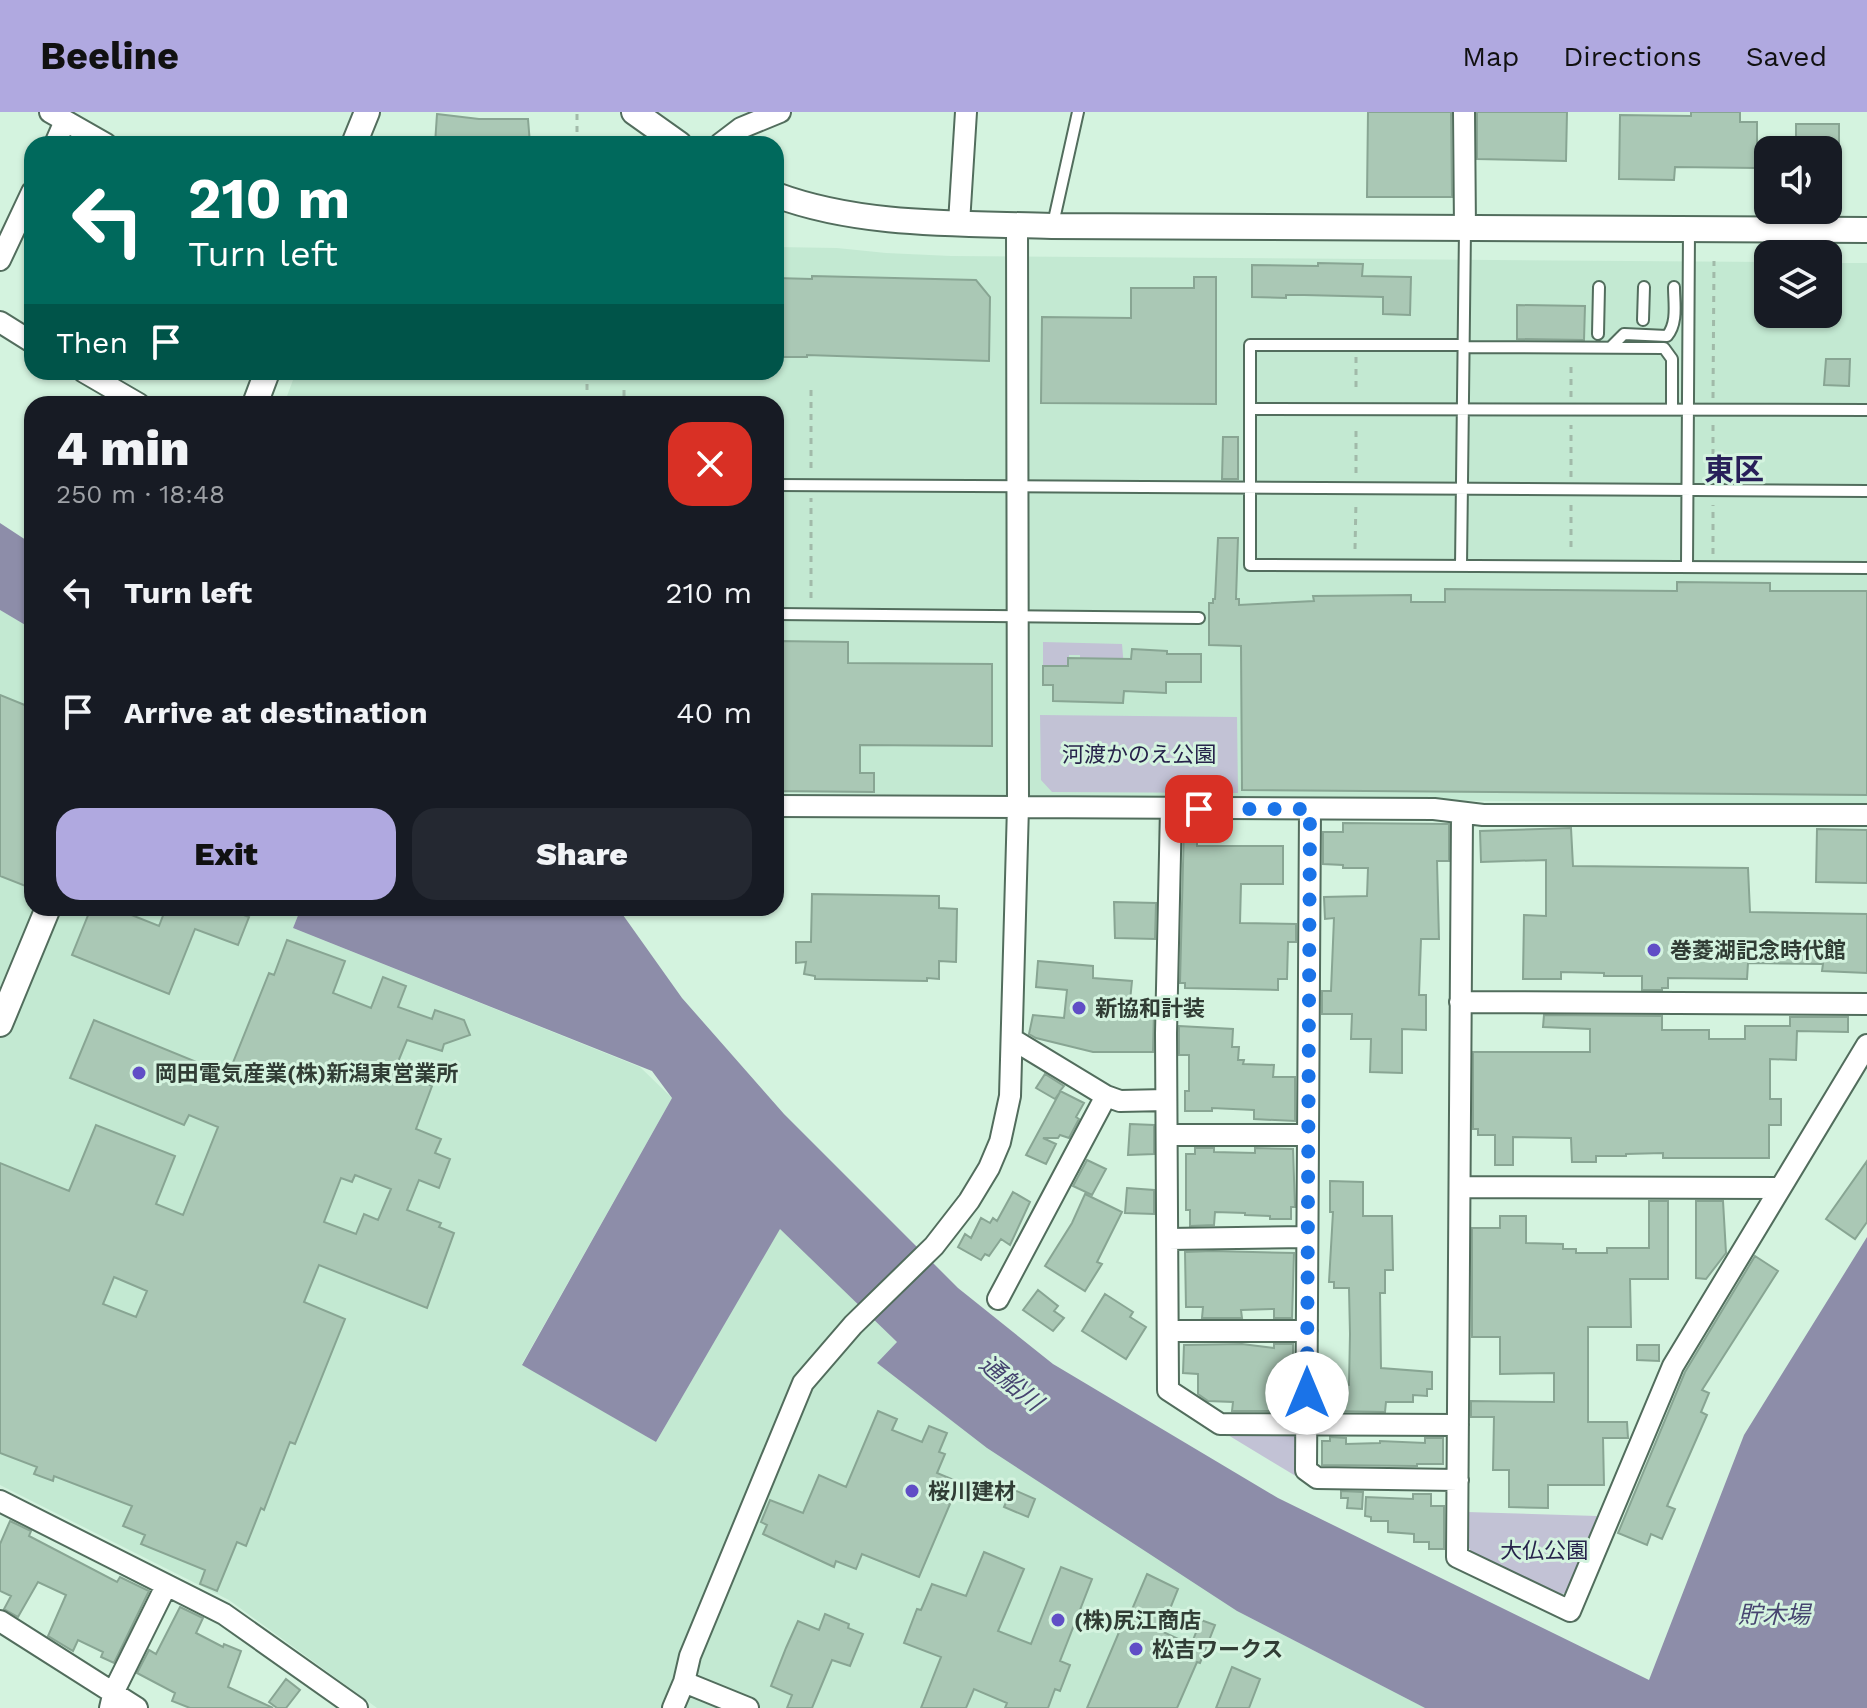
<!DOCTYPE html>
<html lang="en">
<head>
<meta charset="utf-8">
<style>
	body { margin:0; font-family:"Work Sans","Noto Sans JP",sans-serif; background:#242831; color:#f1f3f6; height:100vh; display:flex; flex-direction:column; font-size:30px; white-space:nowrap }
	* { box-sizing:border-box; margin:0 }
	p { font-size:26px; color:#9ea1a6 }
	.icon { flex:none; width:44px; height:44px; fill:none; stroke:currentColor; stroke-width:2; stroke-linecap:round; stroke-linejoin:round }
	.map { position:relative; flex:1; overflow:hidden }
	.drawer { position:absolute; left:24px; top:284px; width:760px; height:520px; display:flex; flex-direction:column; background:#171b24; border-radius:24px; box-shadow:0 2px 6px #0004 }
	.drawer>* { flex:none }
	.banner { position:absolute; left:24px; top:24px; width:760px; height:244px; border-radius:24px; box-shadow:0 2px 6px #0004; background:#00695c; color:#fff; overflow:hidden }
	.controls { position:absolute; left:1754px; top:24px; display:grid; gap:16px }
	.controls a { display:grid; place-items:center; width:88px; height:88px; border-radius:16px; background:#171b24; box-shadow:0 2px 6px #0004; font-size:40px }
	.pin { position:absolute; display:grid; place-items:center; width:68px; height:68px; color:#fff; margin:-34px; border-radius:16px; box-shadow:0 4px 12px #0006 }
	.me { position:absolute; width:88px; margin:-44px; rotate:0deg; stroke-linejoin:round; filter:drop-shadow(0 0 6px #0008) }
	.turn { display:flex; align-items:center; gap:28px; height:168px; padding:0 32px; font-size:36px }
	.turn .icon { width:104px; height:104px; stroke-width:2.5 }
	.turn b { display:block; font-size:56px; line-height:68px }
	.then { display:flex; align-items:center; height:76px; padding:0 32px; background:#0003; gap:16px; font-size:30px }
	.round { display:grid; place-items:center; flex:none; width:84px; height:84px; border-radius:24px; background:#242831 }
	.head { display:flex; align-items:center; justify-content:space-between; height:136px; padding:0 32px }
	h1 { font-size:48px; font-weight:800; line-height:60px }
	.cta { display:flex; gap:16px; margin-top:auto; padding:16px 32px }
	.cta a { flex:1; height:92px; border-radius:24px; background:#b0a9e0; color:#111; font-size:32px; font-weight:800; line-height:92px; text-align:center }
	.cta a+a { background:#242831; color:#f1f3f6 }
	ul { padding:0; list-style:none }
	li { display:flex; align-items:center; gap:24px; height:120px; padding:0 32px }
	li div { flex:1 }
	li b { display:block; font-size:30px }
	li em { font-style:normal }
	header { display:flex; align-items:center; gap:48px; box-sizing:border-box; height:112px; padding:0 40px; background:#b0a9e0; color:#111 }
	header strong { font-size:38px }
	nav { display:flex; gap:44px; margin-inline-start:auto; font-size:28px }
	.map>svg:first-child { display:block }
	.built { fill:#c3e9d2 }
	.green { fill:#c2c2d5 }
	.water { fill:#8d8da9 }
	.building { fill:#aac8b5; stroke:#88a593; stroke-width:2; fill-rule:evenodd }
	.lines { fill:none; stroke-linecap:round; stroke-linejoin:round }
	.service-casing { stroke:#526d5d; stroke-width:14 }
	.minor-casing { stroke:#526d5d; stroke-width:24 }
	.tertiary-casing { stroke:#526d5d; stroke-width:28 }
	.path { stroke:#a1baa9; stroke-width:3; stroke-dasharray:6 6; stroke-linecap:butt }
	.service { stroke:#fff; stroke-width:10 }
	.minor { stroke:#fff; stroke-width:20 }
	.tertiary { stroke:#fff; stroke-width:24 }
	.route { stroke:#1a73e8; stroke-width:14; stroke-dasharray:0 25.2 }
	.poi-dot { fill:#604ec6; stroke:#d4f3df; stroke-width:3 }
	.labels { text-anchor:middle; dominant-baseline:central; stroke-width:6; stroke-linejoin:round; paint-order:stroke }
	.park-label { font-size:22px; fill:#27234b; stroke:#d4f3df }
	.poi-label { font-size:22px; font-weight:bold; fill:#313d35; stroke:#d4f3df; text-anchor:start }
	.water-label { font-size:24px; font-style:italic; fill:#474570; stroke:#d4f3df }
	.district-label { font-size:30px; font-weight:bold; fill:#281f59; stroke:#d4f3df }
</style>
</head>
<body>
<header>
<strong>Beeline</strong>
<nav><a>Map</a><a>Directions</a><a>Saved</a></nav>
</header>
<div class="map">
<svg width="1867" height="1596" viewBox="0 0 1867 1596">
	<rect width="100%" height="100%" fill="#d4f3df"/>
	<path class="built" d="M776 135 837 136 886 141 951 144 1768 150V202H1828V151H1867V693L776 681V292H284L296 260H776Z
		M0 498 32 517V796H301L293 816 640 955 672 986 522 1252 656 1330 780 1116 898 1231 878 1251 1237 1499 1425 1596H377L229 1488 0 1373Z"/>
	<path class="green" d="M1043 530 1122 532 1124 556 1080 555V543H1069V554H1043Z
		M1040 603 1237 605 1238 681 1052 680 1041 668Z
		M1223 1320 1298 1321 1304 1327V1369Z
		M1467 1400 1597 1404 1567 1480 1556 1485 1474 1444 1466 1431Z"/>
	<path class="water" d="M0 411 32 432V517L0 498Z
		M301 796H618L682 886 784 1002 958 1176 1053 1252 1278 1386 1649 1568 1744 1323 1867 1125V1596H1425L1237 1499 987 1336 877 1251 897 1230 780 1117 656 1330 522 1253 672 986 652 959 293 816Z"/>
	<path class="building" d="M1368 0H1451L1452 85H1367Z
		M1477 0H1567L1566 49 1477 47Z
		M1691 0H1740V10H1757V56L1675 55 1674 68 1619 67 1620 3 1691 4Z
		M437 2 479 7H528L530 32H435Z
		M1796 12H1839V38H1796Z
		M1318 151 1363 152 1362 164 1411 165 1410 203 1383 202V185L1304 183H1286V186L1252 185V153L1318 154Z
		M812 164 976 168 990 185 989 249 807 243V245H776V166L812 167Z
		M1194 165H1216V292L1041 291 1042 205 1131 206V176H1194Z
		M1517 193 1585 194 1584 228 1517 227Z
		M1826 247H1850L1849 274 1824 273Z
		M1223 325H1238V367H1222Z
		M1218 426H1238L1236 487H1239V493L1314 489 1313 484 1411 483V490H1445V477L1677 479V470L1770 471V479H1867V683L1242 678 1241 534 1209 533V491H1213V487H1215Z
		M776 529 848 530V551L992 552V634L860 633V661H874V680L776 679Z
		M1132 537 1167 539V542H1201V570H1166V581L1124 579 1123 591 1053 589V573H1043V554H1068V546L1131 547Z
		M0 583 32 596V764L28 775 0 764Z
		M1343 711 1449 712V749H1437L1439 827H1421L1419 883H1426V918L1402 917V961L1370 960 1371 927H1351L1352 902H1322V879H1331L1334 806 1325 807 1324 785 1367 784 1368 756H1343V753L1323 752V720H1343Z
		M1184 713H1197V734H1283V772H1241L1240 811 1296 812V830H1288L1287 867H1278V878L1185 876V871H1180Z
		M1571 716 1573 754 1748 756 1750 800 1867 802V861L1822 859 1823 852 1748 851 1747 867 1668 866V876H1662V878H1642V864H1604V861L1561 860V867H1523L1524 803 1546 804V748L1481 750 1480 719Z
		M1817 717 1867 718V771L1816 770Z
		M812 782 939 784V796L957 797 956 850 939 849V867L927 866V869L815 867V864L804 862 806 850 796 851V830H811Z
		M1114 790 1156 791 1155 827 1115 826Z
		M91 796H114L159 814 166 796H225L249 805 238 833 195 817 169 882 72 843Z
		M287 828 345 849 333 881 371 896 383 865 406 874 398 895 432 907 435 898 464 908 470 923 444 932 442 939 407 928 395 957 432 974 416 1017 441 1027 435 1041 450 1047 439 1076 419 1068 407 1098 441 1111 439 1115 454 1121 427 1196 319 1153 304 1190 345 1207 295 1332 290 1330 264 1398 261 1396 246 1434 237 1430 217 1479 200 1472 205 1458 141 1432 145 1423 123 1414 132 1394 54 1364 53 1369 34 1362 37 1355 0 1341V1051L69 1079 96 1013 175 1044 156 1092 183 1103 218 1015 189 1003 184 1013 70 966 94 908 228 963 269 861 274 863ZM355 1063 391 1077 378 1108 364 1102 356 1122 324 1110 341 1066 352 1070ZM114 1165 147 1179 136 1205 103 1192Z
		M1038 849 1093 854V866L1132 869 1129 899H1154L1153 940H1093L1036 926 1029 922 1033 903 1064 906 1067 878 1036 875Z
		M1544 903 1662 904V918H1709V927H1745V914H1790V905H1848V920L1797 919 1796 948 1770 947V987H1781V1013H1769V1046H1663V1041L1626 1042V1044H1596V1050H1572L1571 1026 1513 1025V1053H1495V1023H1478V1017H1473V940H1590V917L1543 915Z
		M1179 914 1233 917 1232 935H1239L1238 948H1244L1243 952 1274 953 1273 965H1295V1009L1254 1007V998L1212 996V999H1185V979H1189V943H1179Z
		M1045 962 1064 974 1060 979 1084 991 1076 1005 1079 1007 1069 1026 1060 1023 1058 1026H1043L1056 1032 1046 1052 1026 1043 1060 980 1055 987 1036 976Z
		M1130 1012 1154 1013V1042L1128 1043Z
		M1195 1036H1214V1040L1255 1041V1036L1293 1037 1295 1095H1291V1107H1270V1104L1245 1103V1101L1215 1100 1214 1113 1190 1114V1098H1186V1042H1195Z
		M1087 1048 1106 1057 1092 1083 1073 1074Z
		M1867 1049V1110L1855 1127 1826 1107Z
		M1330 1069 1363 1070V1104H1392L1393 1158H1385V1181H1380L1381 1256 1432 1260V1277H1427V1284L1413 1283V1290H1386L1385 1300 1329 1299 1330 1272 1349 1273 1350 1222 1349 1176H1334V1170H1329L1333 1100H1330Z
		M1127 1076 1154 1078V1102L1125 1101Z
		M1013 1080 1030 1090 1010 1133 1001 1127 989 1144 985 1142 981 1148 958 1135 965 1122 971 1126 981 1106 990 1111 993 1106 997 1109Z
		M1085 1082 1122 1100 1097 1150 1102 1152 1085 1179 1045 1154 1072 1111Z
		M1649 1089H1668V1167H1630L1631 1215H1588V1310H1627L1628 1326H1603L1604 1373H1548V1396L1509 1395V1358H1493L1494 1305H1471V1289L1554 1290V1261L1500 1262V1225H1472V1116H1500V1104H1526V1131L1563 1132V1137H1576V1141H1607V1136H1649Z
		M1696 1089H1723L1726 1141 1706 1167 1696 1166Z
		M1213 1139 1294 1141 1292 1206H1274V1197L1241 1198 1242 1206H1202L1203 1195H1186L1185 1140Z
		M1755 1144 1778 1159 1702 1278 1709 1281 1701 1300 1707 1303 1667 1394 1675 1397 1662 1427 1651 1422 1647 1433 1618 1421 1685 1260Z
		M1038 1178 1058 1194 1054 1199 1064 1206 1053 1219 1023 1198Z
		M1105 1182 1133 1200 1130 1205 1146 1215 1126 1247 1082 1219Z
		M1242 1232 1274 1236V1232H1293V1299H1232L1233 1290 1208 1289 1198 1282V1262L1183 1261 1184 1233Z
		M1637 1233H1659V1249L1637 1248Z
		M878 1299 897 1307 892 1318 922 1330 929 1314 947 1321 939 1340 945 1342 937 1361 954 1368 945 1390 950 1392 919 1465 862 1442 856 1457 836 1449 834 1455 763 1422 767 1413 761 1410 770 1388 803 1401 819 1363 846 1375Z
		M1330 1325 1346 1326V1332L1380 1331V1329L1425 1331V1326H1443V1352H1417V1354L1322 1353V1329H1330Z
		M1012 1377 1035 1387 1028 1405 1004 1395Z
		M1341 1379 1363 1380 1362 1397 1347 1396 1348 1386H1341Z
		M1413 1382H1431V1394H1444V1437H1429V1430H1414V1422L1388 1420V1409H1371V1405L1365 1404 1366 1385 1413 1387Z
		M10 1409 31 1419 29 1424 117 1470 120 1465 149 1479 114 1551 101 1545 103 1540 78 1528 73 1539 48 1524 66 1483 38 1470 18 1505 4 1497 11 1484 0 1479V1432Z
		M984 1440 1024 1457 998 1519 1031 1532 1061 1455 1092 1467 1060 1549 1070 1553 1060 1579 1055 1577 1048 1596H1005L1007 1591 974 1577 966 1596H921L941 1545 904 1531 917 1497 921 1498 932 1472 966 1484Z
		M1147 1462 1178 1477 1161 1519 1191 1533 1201 1508 1215 1513 1200 1551 1197 1550 1177 1596H1087L1125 1506 1128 1507Z
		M180 1495 203 1506 196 1521 223 1535 224 1532 241 1539 228 1575 273 1596H190L172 1589 175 1581 137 1561 149 1538 156 1542Z
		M825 1502 849 1512 848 1516 863 1522 850 1554 832 1548 812 1596H787L792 1583 771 1574 786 1536 798 1509 819 1518Z
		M1232 1555 1260 1567 1249 1596H1216Z
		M286 1567 300 1578 286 1596H277L269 1590Z"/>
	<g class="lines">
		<g class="service-casing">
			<path id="service" d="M1053 112 1078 0
				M1643 208 1644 175
				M1598 222 1599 175
				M1464 233H1250V453L1867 456
				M1464 235 1664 236 1672 247V297
				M1611 235 1624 222 1667 224C1678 211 1674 191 1674 175
				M1250 297 1867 298
				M776 373 1867 379
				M1461 454 1465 117
				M1687 455 1689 118
				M776 502 1199 506"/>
		</g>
		<g class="minor-casing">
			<path id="minor" d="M50 0 106 32
				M1464 0 1465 117
				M55 32 65 9
				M720 32 741 16 780 0
				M959 111 966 0
				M0 148 32 80
				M0 210 32 230
				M84 260 139 292
				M776 694 1434 697 1483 703H1867
				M1171 697 1166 921 1168 1278 1220 1312 1458 1313
				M1310 697 1306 1358 1317 1366 1458 1368
				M1462 703 1457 1445 1570 1499 1673 1254 1867 933
				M1460 890 1867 892
				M1012 927 1106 984 1120 989 1166 988
				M1168 1023H1307
				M1460 1075 1778 1076
				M1168 1127 1306 1125
				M998 1187 1106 984
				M1169 1219H1307
				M0 1389 224 1502 357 1596
				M0 1509 137 1596
				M684 1570 748 1596
				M110 1596 114 1579 166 1474
				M673 1596 684 1570 690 1544 803 1271 853 1213 934 1134 969 1089 989 1056 1000 1030 1010 984 1018 694 1017 113"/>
		</g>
		<g class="tertiary-casing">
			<path id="tertiary" d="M634 0 679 32
				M354 32 367 0
				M776 83C862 115 961 111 1052 114L1867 118
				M255 292 267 260
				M0 912 48 796"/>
		</g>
		<path class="path" d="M577 32V0
			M1356 245V281
			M587 278V260
			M624 278V292
			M811 278V358
			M1571 285V249
			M1713 286 1714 149
			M1713 313V366
			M1356 361V313
			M1571 365V313
			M1571 393V441
			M1355 437 1356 389
			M1713 442V393
			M811 486V386"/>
		<use href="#service" class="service"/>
		<use href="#minor" class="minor"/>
		<use href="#tertiary" class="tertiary"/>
	</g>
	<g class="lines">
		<path class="route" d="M1199 697H1310L1307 1281"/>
	</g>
	<g class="poi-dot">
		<circle cx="1654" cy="838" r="8"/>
		<circle cx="1079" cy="896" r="8"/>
		<circle cx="139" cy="961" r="8"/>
		<circle cx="912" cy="1379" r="8"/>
		<circle cx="1058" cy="1508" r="8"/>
		<circle cx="1136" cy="1537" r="8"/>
	</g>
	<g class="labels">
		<g class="park-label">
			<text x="1139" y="642">河渡かのえ公園</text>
			<text x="1544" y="1438">大仏公園</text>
		</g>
		<g class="poi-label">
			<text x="1670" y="838">巻菱湖記念時代館</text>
			<text x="1095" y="896">新協和計装</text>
			<text x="155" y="961">岡田電気産業(株)新潟東営業所</text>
			<text x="928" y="1379">桜川建材</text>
			<text x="1074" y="1508">(株)尻江商店</text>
			<text x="1152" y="1537">松吉ワークス</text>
		</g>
		<g class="water-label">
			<text transform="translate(1011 1271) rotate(39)">通船川</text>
			<text x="1774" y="1503">貯木場</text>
		</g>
		<g class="district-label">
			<text x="1734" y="357">東区</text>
		</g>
	</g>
</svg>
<div class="controls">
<a><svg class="icon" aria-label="sound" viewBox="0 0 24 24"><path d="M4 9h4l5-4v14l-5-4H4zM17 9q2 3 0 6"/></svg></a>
<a><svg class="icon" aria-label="layers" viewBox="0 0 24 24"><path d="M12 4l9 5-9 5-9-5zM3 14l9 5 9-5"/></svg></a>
</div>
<div class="pin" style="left:1199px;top:697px;background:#d93025"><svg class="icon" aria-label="arrive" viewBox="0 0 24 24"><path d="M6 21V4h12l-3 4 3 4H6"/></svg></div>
<svg class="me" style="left:1307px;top:1281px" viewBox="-20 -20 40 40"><circle r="19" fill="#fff"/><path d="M0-13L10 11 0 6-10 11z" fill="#1a73e8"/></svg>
<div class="banner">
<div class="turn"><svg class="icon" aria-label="left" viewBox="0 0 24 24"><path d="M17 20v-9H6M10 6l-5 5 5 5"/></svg><div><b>210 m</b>Turn left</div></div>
<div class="then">Then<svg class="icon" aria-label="arrive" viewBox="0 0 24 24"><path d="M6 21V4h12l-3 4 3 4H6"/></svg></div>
</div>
<section class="drawer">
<div class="head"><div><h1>4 min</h1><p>250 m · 18:48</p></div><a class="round" style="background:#d93025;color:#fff"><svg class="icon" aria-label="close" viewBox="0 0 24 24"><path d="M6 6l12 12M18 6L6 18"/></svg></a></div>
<ul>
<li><svg class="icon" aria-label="left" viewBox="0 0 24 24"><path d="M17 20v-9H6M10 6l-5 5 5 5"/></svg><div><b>Turn left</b></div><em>210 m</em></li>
<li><svg class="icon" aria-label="arrive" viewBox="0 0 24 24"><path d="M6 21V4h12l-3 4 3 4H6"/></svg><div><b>Arrive at destination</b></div><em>40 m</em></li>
</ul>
<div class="cta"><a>Exit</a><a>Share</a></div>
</section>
</div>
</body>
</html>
